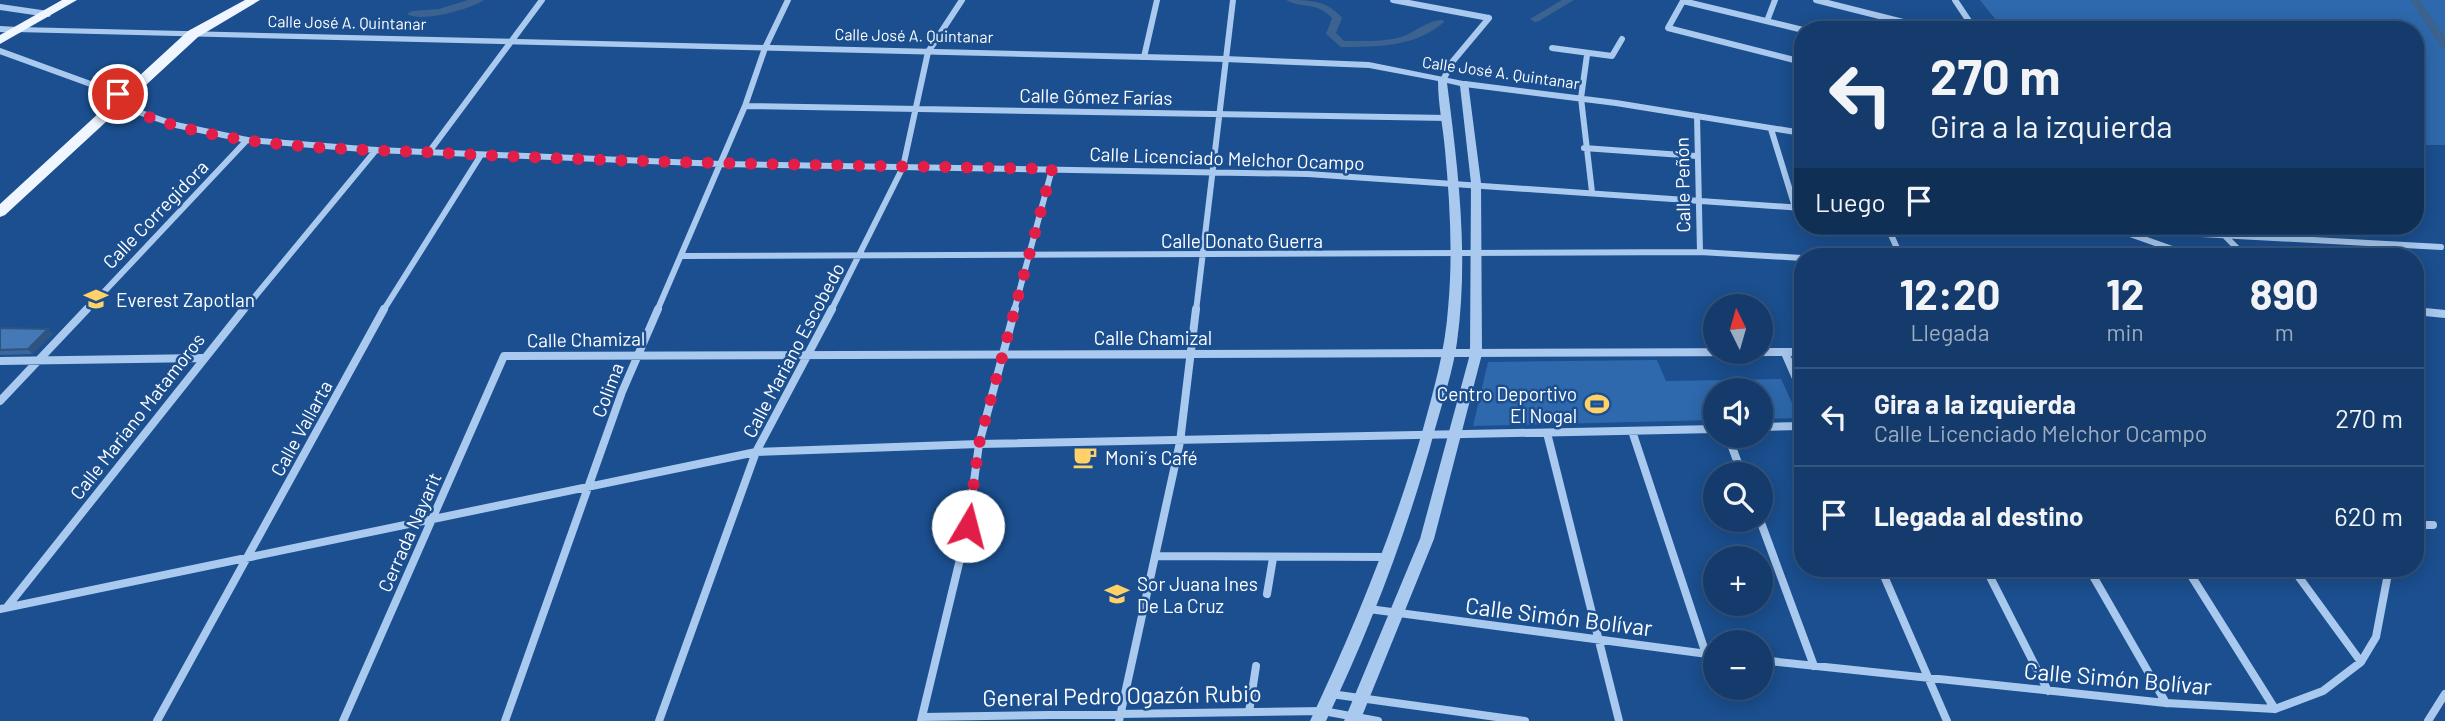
<!DOCTYPE html>
<html lang="es">
<head>
<meta charset="utf-8">
<style>
	body { margin:0; font-family:Barlow,sans-serif; background:#1d4271; color:#f1f3f6; height:100vh; display:flex; flex-direction:column; font-size:26px; white-space:nowrap }
	* { box-sizing:border-box; margin:0 }
	p { font-size:23px; color:#9dadc1 }
	.icon { flex:none; width:38px; height:38px; fill:none; stroke:currentColor; stroke-width:2; stroke-linecap:round; stroke-linejoin:round }
	.map { position:relative; flex:1; overflow:hidden }
	.side { position:absolute; left:1794px; top:248px; width:630px; height:329px; display:flex; flex-direction:column; background:#143b6b; border-radius:28px; box-shadow:0 4px 18px #0003,0 0 0 2px #33557e }
	.side>* { flex:none }
	.guide { position:absolute; left:1794px; top:21px; width:630px; height:214px; border-radius:28px; box-shadow:0 4px 18px #0003,0 0 0 2px #33557e; background:#143b6b; color:#f1f3f6; overflow:hidden }
	.needle { width:46px; rotate:355deg }
	.buttons { position:absolute; left:1703px; top:294px; display:grid; gap:14px }
	.buttons a { display:grid; place-items:center; width:70px; height:70px; border-radius:50%; background:#143b6b; box-shadow:0 4px 18px #0003,0 0 0 2px #33557e; font-size:35px }
	.pin { position:absolute; display:grid; place-items:center; width:60px; height:60px; color:#fff; margin:-30px; border:4px solid #fff; border-radius:50%; box-shadow:0 2px 7px #0007 }
	.me { position:absolute; width:77px; margin:-38px; rotate:8deg; stroke-linejoin:round; filter:drop-shadow(0 0 5px #0008) }
	.turn { display:flex; align-items:center; gap:24px; height:147px; padding:0 21px; font-size:32px }
	.turn .icon { width:91px; height:91px; stroke-width:2.5 }
	.turn b { display:block; font-size:49px; line-height:60px }
	.then { display:flex; align-items:center; height:66px; padding:0 21px; background:#0003; gap:14px; font-size:26px }
	.eta { display:flex; justify-content:space-evenly; align-items:center; height:119px; text-align:center }
	.eta b { font-size:42px; font-weight:700; line-height:49px }
	ul { padding:0; list-style:none }
	li { display:flex; align-items:center; gap:21px; height:98px; padding:0 21px; border-top:2px solid #33557e }
	li div { flex:1 }
	li b { display:block; font-size:26px }
	li em { font-style:normal }
	.map>svg:first-child { display:block }
	.green { fill:#2e69ad }
	.lines { fill:none; stroke-linecap:round; stroke-linejoin:round }
	.canal { fill:#3c6290; fill-rule:evenodd }
	.minor-far1 { stroke:#a9c9ee; stroke-width:6 }
	.minor { stroke:#a9c9ee; stroke-width:8 }
	.tertiary { fill:#a9c9ee; fill-rule:evenodd }
	.primary { fill:#f0f6ff; fill-rule:evenodd }
	.wall { fill:#3a679d }
	.shaded-wall { fill:#305480 }
	.building { fill:#4478b7; stroke:#305480; stroke-width:2 }
	.route { stroke:#e11d48; stroke-width:12; stroke-dasharray:0 21.6 }
	.labels { text-anchor:middle; dominant-baseline:central; stroke-width:5; stroke-linejoin:round; paint-order:stroke }
	.far-street-label { font-size:16px; fill:#fff; stroke:#1b4f8f }
	.street-label { font-size:19px; fill:#fff; stroke:#1b4f8f }
	.poi-label { font-size:19px; fill:#fff; stroke:#1b4f8f; text-anchor:start }
	.near-street-label { font-size:23px; fill:#fff; stroke:#1b4f8f }
</style>
</head>
<body>
<div class="map">
<svg width="2445" height="721" viewBox="0 0 2445 721">
	<rect width="100%" height="100%" fill="#1b4f8f"/>
	<path class="green" d="M1980 0H2445V145H2415V30H2004Z
		M1657 360 1666 381 1781 379 1799 418 1761 419 1760 390H1715V420L1473 426 1488 362Z"/>
	<g class="lines">
		<path class="canal" d="M468 0H484C471 9 421 23 407 14L412 11 439 9Z
			M1286 0C1309 0 1327 0 1342 18L1336 33 1344 41C1363 41 1383 42 1401 37 1414 33 1429 19 1443 20L1444 22C1416 47 1376 47 1341 47L1326 34 1332 18C1316 1 1302 9 1286 0Z
			M1562 0H1574L1539 21 1535 22 1530 19Z
			M2410 0H2420L2445 37V48L2441 47Z"/>
		<path class="minor-far1" d="M1393 0 1489 18
			M1816 0 1935 30
			M1955 0 1975 30
			M0 7 48 14
			M1767 21 1775 0
			M0 29 18 30
			M1552 48 1612 56 1622 39
			M0 51 118 94 121 106 176 125 247 140 376 150 721 164 1308 174 1802 208
			M1587 55 1581 98 1592 192
			M1144 57 1157 0
			M1802 62 1668 28 1683 1 1803 30
			M1442 82 1453 61 1489 18
			M1465 84 1616 103 1802 133
			M745 106 1447 118
			M1697 116 1700 252
			M1771 129 1795 207
			M1584 148 1696 156
			M429 152 542 0
			M1887 226 1901 257
			M2053 226 2441 247
			M2215 226 2246 257
			M2127 233 2195 257
			M681 256 1700 252 1802 258
			M86 311 247 140
			M243 311 376 150
			M383 311 481 155
			M657 311 745 106 765 48 788 0
			M831 311 903 167 928 52 962 0
			M1014 311 1052 169
			M1196 311 1233 0"/>
		<path class="minor" d="M2415 311 2445 314
			M1785 353 1802 392
			M0 361 203 358
			M2415 379H2419
			M0 401 87 309
			M1760 427 1802 426
			M1632 431 1706 654
			M1547 433 1619 721
			M1728 436 1742 474
			M1760 520 1814 666
			M2415 525H2433
			M1156 556 1389 557
			M1881 569 1947 721
			M1986 569 2048 691
			M2089 569 2166 703
			M2187 569 2275 709
			M2293 569 2361 662
			M1267 594 1273 558
			M7 607 244 309
			M0 609 756 452 979 444 1715 429
			M1369 609 1715 655
			M1760 660 2166 703 2275 709 2323 691 2361 662 2376 637 2387 579 2385 569
			M1331 694 1525 721
			M1249 712 1256 666
			M922 717 1323 711 1378 721
			M157 721 384 309
			M343 721 504 356 1802 352
			M505 721 622 392 658 309
			M659 721 756 452 832 309
			M921 721 968 526 979 444 1015 309
			M1119 721 1180 442 1196 309
			M2428 721 2445 694"/>
		<path class="tertiary" d="M19 27 1225 56 1369 62 1468 82 1481 183 1482 354 1434 539 1360 721H1344L1420 539 1470 354 1471 183 1460 86 1447 83C1458 168 1469 256 1457 342 1453 371 1443 400 1435 429 1408 530 1371 627 1326 721H1310C1355 626 1394 530 1423 429 1434 389 1445 350 1448 309 1453 256 1450 203 1445 150 1443 127 1438 104 1438 81L1369 68 1225 62 16 32 14 30Z"/>
		<path class="primary" d="M62 0H77L0 44V35Z
			M245 0H260L198 37 5 215 0 217V204L188 31Z"/>
	</g>
	<path class="wall" d="M0 328 53 334 32 354 0 355Z"/>
	<path class="shaded-wall" d="M48 329 53 334 32 354 28 349Z"/>
	<path class="building" d="M0 328 48 329 28 349 0 350Z"/>
	<g class="lines">
		<path class="route" d="M118 94 121 106C220 150 337 148 444 153 646 164 849 165 1052 169L979 444 968 526"/>
	</g>
	<defs>
		<g id="school-bare" transform="scale(1.89)"><path d="M0-5L7-2L0 1L-7-2ZM-4 1L0 2.5L4 1V4Q0 6-4 4Z" fill="#ffd166" stroke="#1b4f8f" stroke-width="2.5" paint-order="stroke"/></g>
		<g id="stadium-bare" transform="scale(1.89)"><path d="M0-5a6.5 5 0 1 0 0 10a6.5 5 0 1 0 0-10ZM-3.5-1.8h7v3.6h-7Z" fill="#ffd166" stroke="#1b4f8f" stroke-width="2.5" paint-order="stroke"/></g>
		<g id="cafe-bare" transform="scale(1.89)"><path d="M-5.5-4.5H6V0H3Q3 3.5 0 3.5H-2.5Q-5.5 3.5-5.5 0ZM3-3.2v2h1.7v-2ZM-6 4.5H4V6H-6Z" fill="#ffd166" stroke="#1b4f8f" stroke-width="2.5" paint-order="stroke"/></g>
	</defs>
	<g fill-rule="evenodd">
		<use href="#school-bare" x="96" y="299"/>
		<use href="#stadium-bare" x="1597" y="404"/>
		<use href="#cafe-bare" x="1085" y="457"/>
		<use href="#school-bare" x="1117" y="594"/>
	</g>
	<g class="labels">
		<g class="far-street-label">
			<text transform="translate(347 22) rotate(1)">Calle José A. Quintanar</text>
			<text transform="translate(914 35) rotate(1)">Calle José A. Quintanar</text>
			<text transform="translate(1501 72) rotate(8)">Calle José A. Quintanar</text>
		</g>
		<g class="street-label">
			<text transform="translate(1096 96) rotate(1)">Calle Gómez Farías</text>
			<text transform="translate(1227 158) rotate(2)">Calle Licenciado Melchor Ocampo</text>
			<text transform="translate(1682 185) rotate(-91)">Calle Peñón</text>
			<text transform="translate(155 214) rotate(-46)">Calle Corregidora</text>
			<text x="1242" y="240">Calle Donato Guerra</text>
			<text x="1153" y="337">Calle Chamizal</text>
			<text transform="translate(586 339) rotate(-1)">Calle Chamizal</text>
			<text transform="translate(793 350) rotate(-62)">Calle Mariano Escobedo</text>
			<text transform="translate(607 390) rotate(-69)">Colima</text>
			<text transform="translate(137 416) rotate(-52)">Calle Mariano Matamoros</text>
			<text transform="translate(301 428) rotate(-61)">Calle Vallarta</text>
			<text transform="translate(409 532) rotate(-66)">Cerrada Nayarit</text>
		</g>
		<g class="poi-label">
			<text x="116" y="299">Everest Zapotlan</text>
			<text x="1577" y="393" text-anchor="end">Centro Deportivo<tspan x="1577" dy="22">El Nogal</tspan></text>
			<text x="1105" y="457">Moni´s Café</text>
			<text x="1137" y="583">Sor Juana Ines<tspan x="1137" dy="22">De La Cruz</tspan></text>
		</g>
		<g class="near-street-label">
			<text transform="translate(1559 616) rotate(7)">Calle Simón Bolívar</text>
			<text transform="translate(2118 678) rotate(5)">Calle Simón Bolívar</text>
			<text transform="translate(1122 695) rotate(-1)">General Pedro Ogazón Rubio</text>
		</g>
	</g>
</svg>
<div class="buttons">
<a><svg class="needle" viewBox="-14 -14 28 28"><path d="M0-13l5 13h-10z" fill="#e53935"/><path d="M0 13l5-13h-10z" fill="#9dadc1"/></svg></a>
<a><svg class="icon" aria-label="sound" viewBox="0 0 24 24"><path d="M4 9h4l5-4v14l-5-4H4zM17 9q2 3 0 6"/></svg></a>
<a><svg class="icon" aria-label="search" viewBox="0 0 24 24"><circle cx="10" cy="10" r="6"/><path d="M15 15l6 6"/></svg></a>
<a>+</a>
<a>−</a>
</div>
<div class="pin" style="left:118px;top:94px;background:#d93025"><svg class="icon" aria-label="arrive" viewBox="0 0 24 24"><path d="M6 21V4h12l-3 4 3 4H6"/></svg></div>
<svg class="me" style="left:968px;top:526px" viewBox="-20 -20 40 40"><circle r="19" fill="#fff"/><path d="M0-13L10 11 0 6-10 11z" fill="#e11d48"/></svg>
<div class="guide">
<div class="turn"><svg class="icon" aria-label="left" viewBox="0 0 24 24"><path d="M17 20v-9H6M10 6l-5 5 5 5"/></svg><div><b>270 m</b>Gira a la izquierda</div></div>
<div class="then">Luego<svg class="icon" aria-label="arrive" viewBox="0 0 24 24"><path d="M6 21V4h12l-3 4 3 4H6"/></svg></div>
</div>
<section class="side">
<div class="eta">
<div><b>12:20</b><p>Llegada</p></div>
<div><b>12</b><p>min</p></div>
<div><b>890</b><p>m</p></div>
</div>
<ul>
<li><svg class="icon" aria-label="left" viewBox="0 0 24 24"><path d="M17 20v-9H6M10 6l-5 5 5 5"/></svg><div><b>Gira a la izquierda</b><p>Calle Licenciado Melchor Ocampo</p></div><em>270 m</em></li>
<li><svg class="icon" aria-label="arrive" viewBox="0 0 24 24"><path d="M6 21V4h12l-3 4 3 4H6"/></svg><div><b>Llegada al destino</b></div><em>620 m</em></li>
</ul>
</section>
</div>
</body>
</html>
